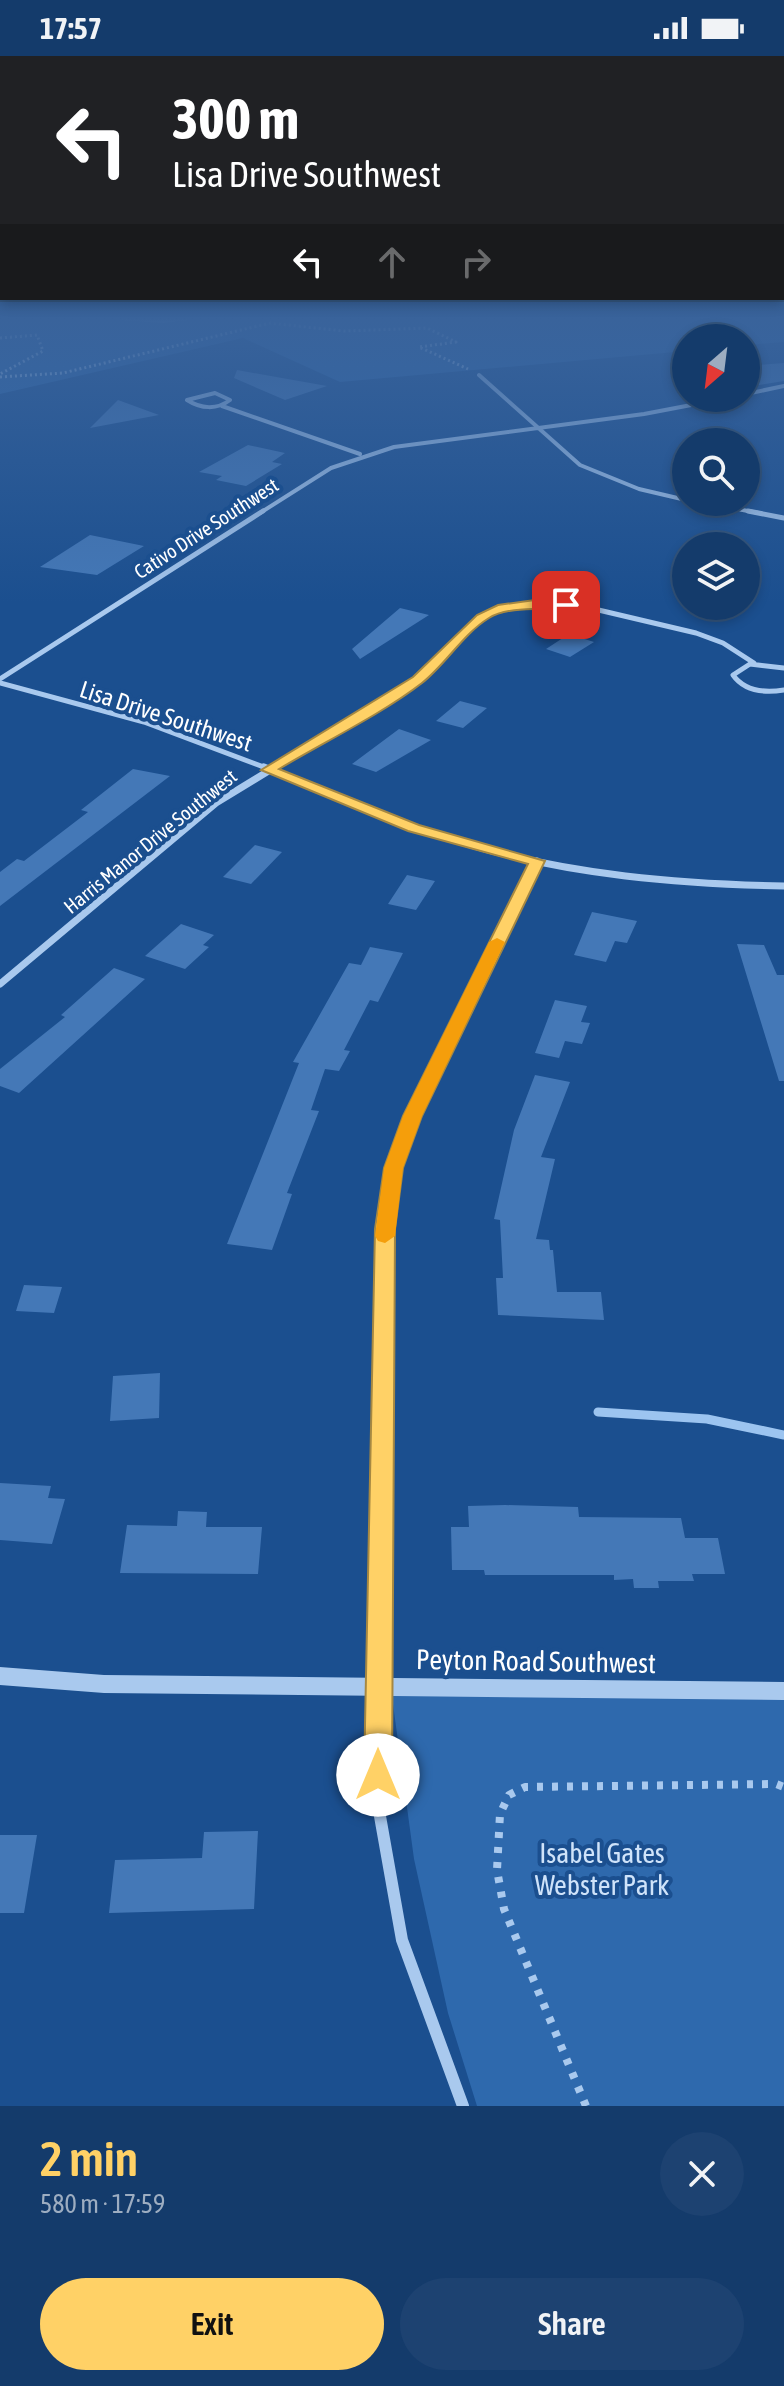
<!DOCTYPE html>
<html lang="en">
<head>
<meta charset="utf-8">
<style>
	body { margin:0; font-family:"Asap Condensed",sans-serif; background:#1d4271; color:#f1f3f6; height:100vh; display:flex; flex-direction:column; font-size:30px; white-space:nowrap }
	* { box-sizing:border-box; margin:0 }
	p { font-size:26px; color:#9dadc1 }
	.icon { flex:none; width:44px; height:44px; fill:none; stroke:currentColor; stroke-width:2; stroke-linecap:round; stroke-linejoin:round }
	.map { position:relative; height:2050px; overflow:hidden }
	.drawer { display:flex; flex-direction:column; background:#143b6b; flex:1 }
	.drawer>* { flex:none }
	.guide { position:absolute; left:0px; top:0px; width:784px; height:244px; box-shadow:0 4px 12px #0003,0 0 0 2px #33557e; background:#202124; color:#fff; overflow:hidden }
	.needle { width:52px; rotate:208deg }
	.buttons { position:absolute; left:672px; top:268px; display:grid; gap:16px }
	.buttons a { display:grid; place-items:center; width:88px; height:88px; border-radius:50%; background:#143b6b; box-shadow:0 4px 12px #0003,0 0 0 2px #33557e; font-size:40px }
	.pin { position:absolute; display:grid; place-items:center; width:68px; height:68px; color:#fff; margin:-34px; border-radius:16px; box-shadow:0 4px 12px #0006 }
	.me { position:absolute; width:88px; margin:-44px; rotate:0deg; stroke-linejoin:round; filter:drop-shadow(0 0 6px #0008) }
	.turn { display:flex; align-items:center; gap:28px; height:168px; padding:0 40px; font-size:36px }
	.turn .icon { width:104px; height:104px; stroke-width:2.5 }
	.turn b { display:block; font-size:56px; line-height:68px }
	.lanes { display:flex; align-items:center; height:76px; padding:0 40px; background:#0003; justify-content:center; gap:40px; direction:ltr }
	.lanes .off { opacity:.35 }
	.round { display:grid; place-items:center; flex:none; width:84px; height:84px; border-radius:42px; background:#1d4271 }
	.head { display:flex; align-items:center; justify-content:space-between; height:136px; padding:0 40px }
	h1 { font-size:48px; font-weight:600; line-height:60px; color:#ffd166 }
	.cta { display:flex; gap:16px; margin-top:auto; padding:16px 40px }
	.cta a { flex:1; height:92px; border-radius:48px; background:#ffd166; color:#111; font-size:32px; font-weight:600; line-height:92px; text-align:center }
	.cta a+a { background:#1d4271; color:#f1f3f6 }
	.status { display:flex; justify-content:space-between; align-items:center; height:56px; padding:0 40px; background:#143b6b; direction:ltr }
	.status svg { height:22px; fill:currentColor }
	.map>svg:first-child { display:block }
	.green { fill:#2e69ad }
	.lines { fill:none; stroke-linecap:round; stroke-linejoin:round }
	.stream-far1 { stroke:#9cc4f0; stroke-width:4 }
	.stream { stroke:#9cc4f0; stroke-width:9 }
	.building { fill:#4478b7 }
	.path-far1 { stroke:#a9c9ee; stroke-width:3; stroke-dasharray:2 3; stroke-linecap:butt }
	.path { stroke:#a9c9ee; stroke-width:8; stroke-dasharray:6 9; stroke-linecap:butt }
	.minor-far4 { stroke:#a9c9ee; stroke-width:4 }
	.minor-far3 { stroke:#a9c9ee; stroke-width:5 }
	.minor-far2 { stroke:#a9c9ee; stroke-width:7 }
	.minor-far1 { stroke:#a9c9ee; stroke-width:9 }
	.minor { stroke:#a9c9ee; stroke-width:12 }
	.tertiary { fill:#a9c9ee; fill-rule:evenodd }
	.route { fill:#ffd166; stroke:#a68842; stroke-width:2 }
	.slow { fill:#f59e0b }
	.labels { text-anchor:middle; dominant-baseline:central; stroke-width:8; stroke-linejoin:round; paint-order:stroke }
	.far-street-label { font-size:20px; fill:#fff; stroke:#1b4f8f }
	.street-label { font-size:24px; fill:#fff; stroke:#1b4f8f }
	.near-street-label { font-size:28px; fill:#fff; stroke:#1b4f8f }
	.near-park-label { font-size:28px; fill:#cfe3fa; stroke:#1b4f8f }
</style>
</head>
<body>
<div class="status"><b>17:57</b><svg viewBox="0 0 49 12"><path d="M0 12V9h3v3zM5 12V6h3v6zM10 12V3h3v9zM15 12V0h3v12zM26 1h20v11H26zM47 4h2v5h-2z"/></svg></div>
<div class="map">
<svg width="784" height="2050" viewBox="0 0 784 2050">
	<rect width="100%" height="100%" fill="#1b4f8f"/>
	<path class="green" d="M0 260H784V286L746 289V282H686V295L340 326 243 282 0 338Z
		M390 1626 784 1633V2050H477L448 1957 414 1803Z"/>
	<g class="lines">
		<path class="stream-far1" d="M96 260 163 265 202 260"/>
		<path class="stream" d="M598 1356 707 1363 784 1379"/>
	</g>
	<path class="building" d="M784 307V325L746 331V310Z
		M237 314 327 330 285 344 234 322Z
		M118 344 159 359 90 372Z
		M248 389 285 397 272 406 282 408 246 430 216 424 222 420 199 416Z
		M90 479 144 490 97 519 40 511Z
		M400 552 429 559 360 603 352 593Z
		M569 578 594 586 570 601 546 593Z
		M460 645 487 652 463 672 436 665Z
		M399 673 431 684 376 716 352 708Z
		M133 713 170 720 0 850V816L17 803 24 805 88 756 81 754Z
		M255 789 282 796 251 828 223 821Z
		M407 819 435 825 416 854 388 848Z
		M592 856 637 865 627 887 615 885 606 906 574 899Z
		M181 868 214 879 203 889 209 891 185 913 145 900Z
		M737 888 764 889 777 919H784V1025H779Z
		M370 891 403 897 378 946 370 944 344 994 350 995 339 1015 325 1013 311 1054 319 1055 287 1137 292 1138 272 1194 227 1188 299 1007 293 1006 349 907 361 909Z
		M114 912 145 923 19 1037 0 1030V1013L65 961 61 959Z
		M555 944 587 950 581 966 590 967 582 988 565 985 559 1002 535 997Z
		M535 1019 570 1026 541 1101 555 1103 536 1183 549 1184 550 1194H553L557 1236H601L604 1264 498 1259 496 1222H503L500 1164 494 1163 514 1074Z
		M24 1229 62 1231 54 1257 16 1255Z
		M160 1317 159 1362 110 1365 113 1320Z
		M0 1427 51 1430 48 1442 65 1443 52 1488 0 1484Z
		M505 1449 578 1451 579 1461 681 1462 685 1482H718L725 1518H692L694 1525H658L659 1532H634L633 1523 614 1524V1519H485L484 1514H452L451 1471H469L468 1450Z
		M178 1455 207 1456 206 1471H262L258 1518 120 1517 127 1469 177 1470Z
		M258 1775 254 1853 109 1857 115 1804 202 1802 204 1776Z
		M0 1779H37L24 1857H0Z"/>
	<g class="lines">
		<path class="path-far1" d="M0 282 37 279 43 295 0 318
			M0 321 63 317 270 267 344 275 427 272 456 286 419 291 468 313"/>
		<path class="path" d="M586 2050 504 1853 497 1814 500 1758 509 1739 525 1731 776 1728 784 1731"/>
		<path class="minor-far4" d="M479 319 580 409 639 433 686 444
			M215 337 230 344C217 354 201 353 187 344Z
			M746 338 784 330
			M222 350 360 398
			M699 446 759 457
			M260 457 331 412 394 391 644 358 728 342"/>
		<path class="minor-far3" d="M748 455 784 462
			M784 612 750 608 733 619C745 636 765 637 784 634
			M0 623 263 455
			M0 627 144 666 269 713
			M272 713 418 624 481 562 498 553 542 547 590 552 696 577 723 587 754 607"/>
		<path class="minor-far2" d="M264 711C332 739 399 768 470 789 572 819 678 828 784 830
			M0 928 216 747 275 711
			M419 1047 537 805"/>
		<path class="minor-far1" d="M381 1482 385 1173 394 1112 420 1045"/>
		<path class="minor" d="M381 1480 378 1749 402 1884 463 2050"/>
		<path class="tertiary" d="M0 1611 104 1619 784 1626V1644L104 1637 0 1629Z"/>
	</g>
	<linearGradient id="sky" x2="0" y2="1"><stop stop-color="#0f2b4f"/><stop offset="0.48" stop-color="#39639b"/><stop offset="1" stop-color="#39639b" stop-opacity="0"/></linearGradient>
	<rect width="784" height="547" fill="url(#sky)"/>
	<path class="route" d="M542 543 572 549C561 557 513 547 489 562 463 578 446 608 422 627 382 658 324 686 279 713L419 769 545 805 422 1060 403 1112 395 1173 392 1719 388 1729 378 1732 368 1729 364 1719 375 1173 384 1112 403 1060 528 808 408 775 261 714 413 621 477 559 498 549Z"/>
	<path class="slow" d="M497 882 505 886 422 1060 403 1112 395 1180 385 1187 378 1185 375 1180 384 1112 403 1060 489 886Z"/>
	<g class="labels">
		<g class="far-street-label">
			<text transform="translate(206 472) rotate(-33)">Cativo Drive Southwest</text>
			<text transform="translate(150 785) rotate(-39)">Harris Manor Drive Southwest</text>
		</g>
		<g class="street-label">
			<text transform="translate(166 660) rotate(18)">Lisa Drive Southwest</text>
		</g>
		<g class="near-street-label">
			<text transform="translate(536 1605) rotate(1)">Peyton Road Southwest</text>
		</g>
		<g class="near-park-label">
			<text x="602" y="1797">Isabel Gates<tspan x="602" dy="32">Webster Park</tspan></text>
		</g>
	</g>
</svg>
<div class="buttons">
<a><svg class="needle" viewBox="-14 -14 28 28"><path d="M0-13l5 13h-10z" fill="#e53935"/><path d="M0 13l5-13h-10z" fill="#9dadc1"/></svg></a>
<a><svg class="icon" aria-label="search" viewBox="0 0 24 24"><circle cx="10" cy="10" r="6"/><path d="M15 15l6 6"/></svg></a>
<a><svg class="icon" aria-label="layers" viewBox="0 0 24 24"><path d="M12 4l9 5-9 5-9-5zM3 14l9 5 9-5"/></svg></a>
</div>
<div class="pin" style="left:566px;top:549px;background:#d93025"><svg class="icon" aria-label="arrive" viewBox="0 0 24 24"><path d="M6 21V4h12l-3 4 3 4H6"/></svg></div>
<svg class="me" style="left:378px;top:1719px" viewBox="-20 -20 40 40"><circle r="19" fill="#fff"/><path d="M0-13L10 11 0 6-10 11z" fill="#ffd166"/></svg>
<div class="guide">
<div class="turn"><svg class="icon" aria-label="left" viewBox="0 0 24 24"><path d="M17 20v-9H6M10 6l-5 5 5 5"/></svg><div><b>300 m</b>Lisa Drive Southwest</div></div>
<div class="lanes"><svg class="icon" aria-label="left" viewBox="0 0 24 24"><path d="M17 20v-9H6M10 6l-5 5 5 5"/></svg><svg class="icon off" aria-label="ahead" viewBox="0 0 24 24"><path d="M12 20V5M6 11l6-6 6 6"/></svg><svg class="icon off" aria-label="right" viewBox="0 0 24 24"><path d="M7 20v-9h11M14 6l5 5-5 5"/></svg></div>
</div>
</div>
<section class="drawer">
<div class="head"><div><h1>2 min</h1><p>580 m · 17:59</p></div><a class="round"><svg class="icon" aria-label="close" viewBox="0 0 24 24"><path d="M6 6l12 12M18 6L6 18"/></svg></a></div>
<div class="cta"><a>Exit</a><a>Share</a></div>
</section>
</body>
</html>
